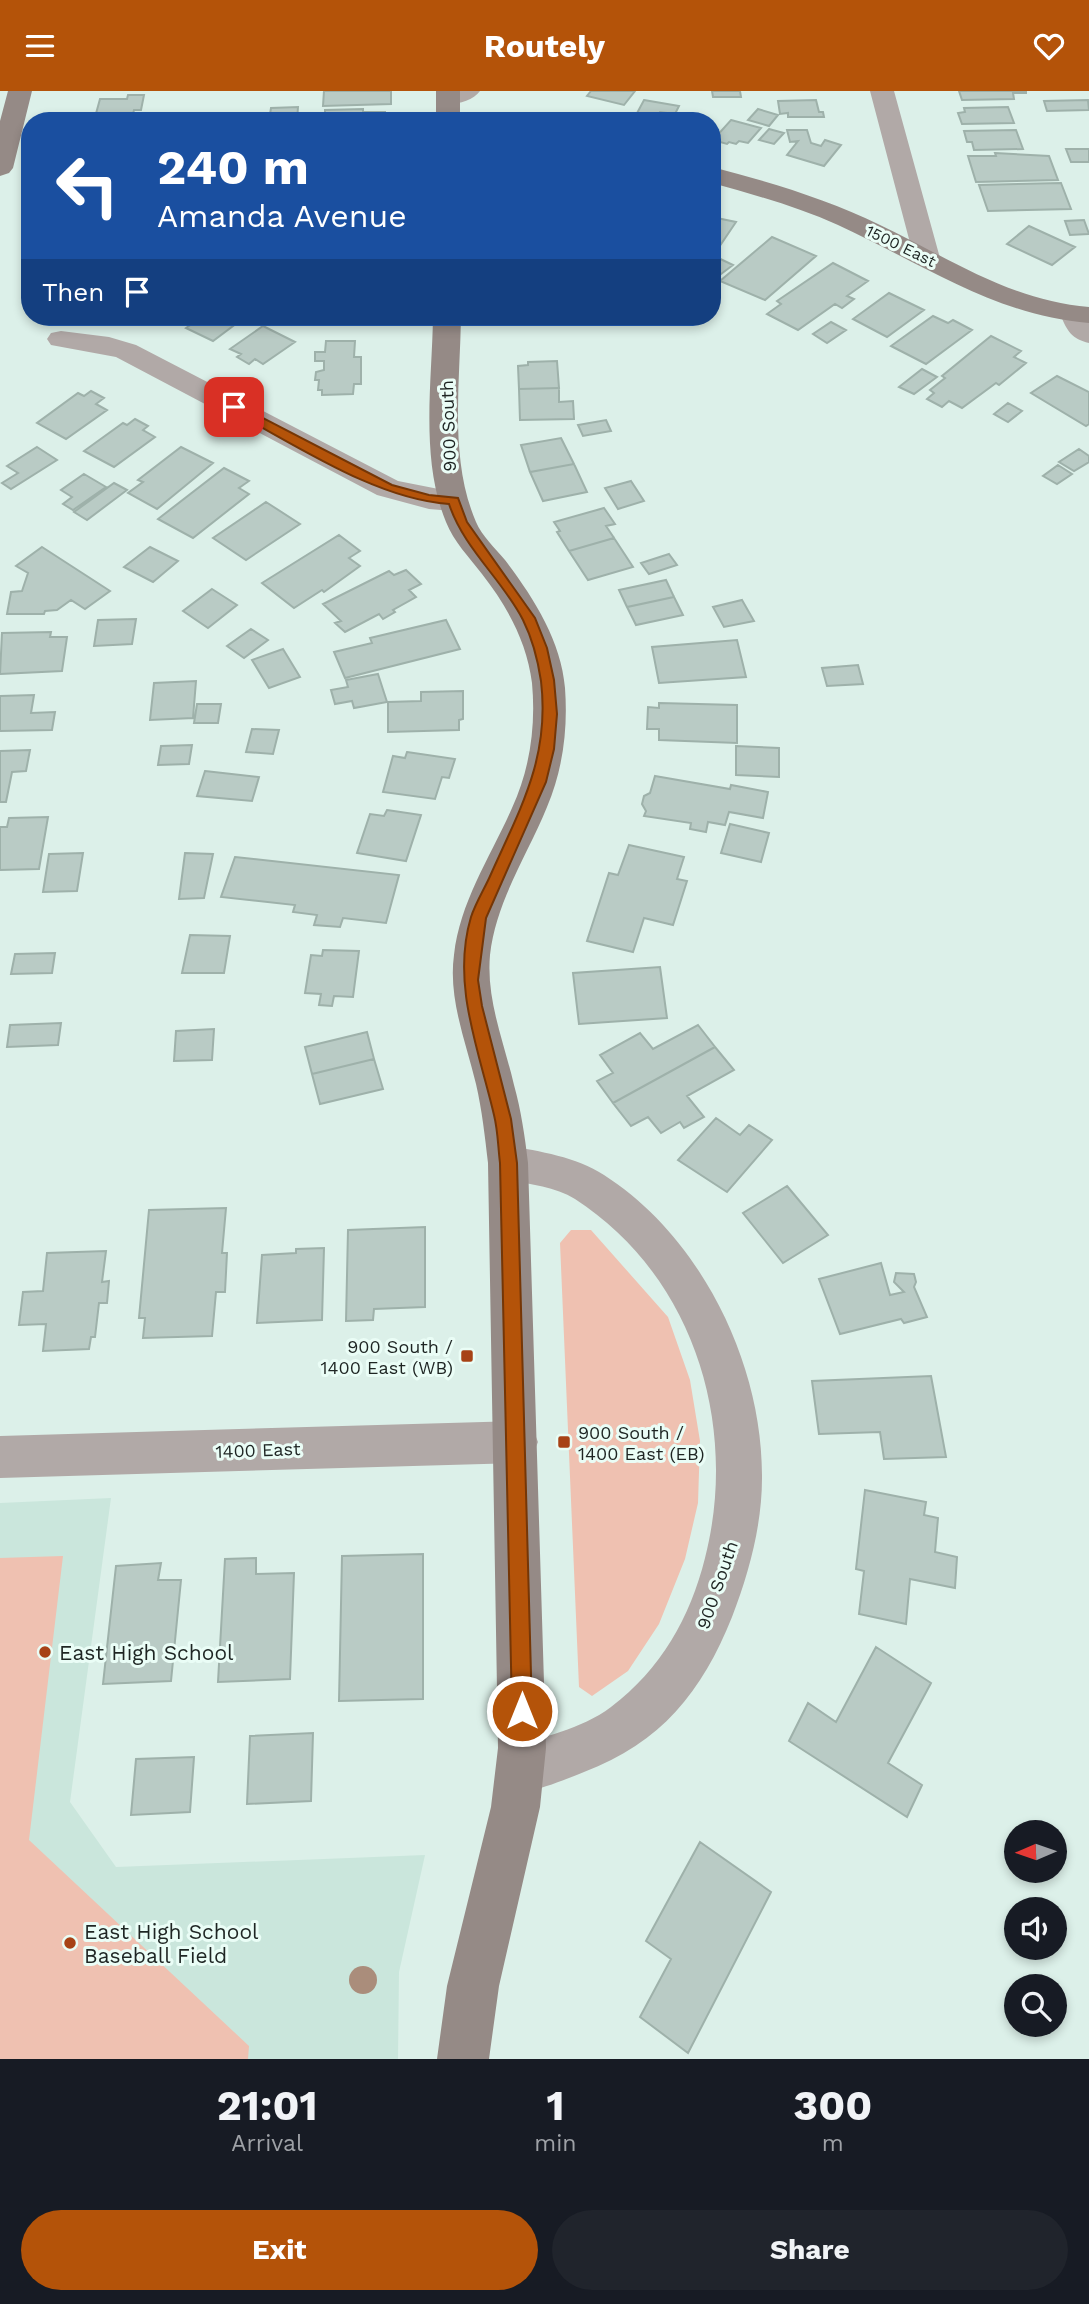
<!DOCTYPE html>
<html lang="en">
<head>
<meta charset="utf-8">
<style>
	body { margin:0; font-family:"Work Sans",sans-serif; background:#20242c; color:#f1f3f6; height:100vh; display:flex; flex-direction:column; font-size:26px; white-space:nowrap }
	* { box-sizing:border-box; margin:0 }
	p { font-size:23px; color:#9ea1a6 }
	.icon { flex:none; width:38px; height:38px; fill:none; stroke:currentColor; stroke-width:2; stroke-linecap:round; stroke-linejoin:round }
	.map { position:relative; height:1968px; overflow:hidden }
	.details { display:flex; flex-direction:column; background:#171b24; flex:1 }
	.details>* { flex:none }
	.top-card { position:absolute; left:21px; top:21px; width:700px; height:214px; border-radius:28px; box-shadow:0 4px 10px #0003; background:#1a4fa0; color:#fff; overflow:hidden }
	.needle { width:46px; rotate:268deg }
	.fabs { position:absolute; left:1004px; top:1729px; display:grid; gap:14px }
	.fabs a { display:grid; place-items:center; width:63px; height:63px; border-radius:50%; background:#171b24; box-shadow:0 4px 10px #0003; font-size:35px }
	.pin { position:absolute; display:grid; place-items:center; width:60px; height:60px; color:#fff; margin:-30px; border-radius:14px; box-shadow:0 4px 10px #0006 }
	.me { position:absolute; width:77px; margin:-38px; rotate:0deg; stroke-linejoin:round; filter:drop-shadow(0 0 5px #0008) }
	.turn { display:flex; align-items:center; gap:24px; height:147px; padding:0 21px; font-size:32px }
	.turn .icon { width:91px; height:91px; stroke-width:2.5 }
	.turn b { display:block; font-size:49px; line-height:60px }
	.then { display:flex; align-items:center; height:66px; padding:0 21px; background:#0003; gap:14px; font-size:26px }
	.eta { display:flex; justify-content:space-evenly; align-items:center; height:119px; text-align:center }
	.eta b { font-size:42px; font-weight:700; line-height:49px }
	.action { display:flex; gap:14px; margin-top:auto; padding:14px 21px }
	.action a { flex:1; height:80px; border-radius:42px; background:#b45309; color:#fff; font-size:28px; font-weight:700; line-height:80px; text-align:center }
	.action a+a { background:#20242c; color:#f1f3f6 }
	header { display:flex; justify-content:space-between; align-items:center; height:91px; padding:0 21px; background:#b45309; color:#fff; font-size:32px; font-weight:700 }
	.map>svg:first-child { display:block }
	.built { fill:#cae6dc }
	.green { fill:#efc1b1 }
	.building { fill:#b9cbc5; stroke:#9eb1aa; stroke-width:2 }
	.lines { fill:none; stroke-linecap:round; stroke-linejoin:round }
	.street { fill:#b1a9a7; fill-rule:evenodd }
	.secondary { fill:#958a86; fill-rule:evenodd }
	.tree { fill:#aa8d7b }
	.route { fill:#b45309; stroke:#753606; stroke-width:2 }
	.poi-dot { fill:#a74216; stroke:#eafdf6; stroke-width:2.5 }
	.labels { text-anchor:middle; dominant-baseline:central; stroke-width:6; stroke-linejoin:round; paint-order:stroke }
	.far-street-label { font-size:16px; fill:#1e2523; stroke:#eafdf6 }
	.street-label { font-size:18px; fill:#1e2523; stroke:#eafdf6 }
	.poi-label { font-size:18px; fill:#1e2523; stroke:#eafdf6; text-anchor:end }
	.near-poi-label { font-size:21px; fill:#1e2523; stroke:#eafdf6; text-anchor:start }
</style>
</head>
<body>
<header><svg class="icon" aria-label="menu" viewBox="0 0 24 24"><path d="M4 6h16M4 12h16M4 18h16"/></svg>Routely<svg class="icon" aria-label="heart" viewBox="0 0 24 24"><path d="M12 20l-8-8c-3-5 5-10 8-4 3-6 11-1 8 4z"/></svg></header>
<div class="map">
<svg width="1089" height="1968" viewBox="0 0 1089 1968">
	<rect width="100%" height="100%" fill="#dcf0e9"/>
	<path class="built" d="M111 1407 70 1711 116 1776 425 1764 399 1881 398 1968H0V1412Z"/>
	<path class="green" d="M571 1139H591L668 1226 690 1289 700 1350 698 1412 685 1468 659 1533 628 1580 592 1605 579 1596 560 1152Z
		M63 1465 29 1749 249 1955 248 1968H0V1467Z"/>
	<path class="building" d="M324 0H391V13L323 15Z
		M591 0H635L624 14 587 5Z
		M712 0H740L741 6H713Z
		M959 0H1026V2H1013L1014 8 962 9Z
		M128 4H144L141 19H134L132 27 94 30 100 8H127Z
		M644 9 679 15 675 23 660 21 656 29 635 26Z
		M816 9 819 21H823L824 26H788V22L780 23 778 10Z
		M1088 9 1089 19 1047 20 1044 10Z
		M298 16 297 30H269L271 17Z
		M1008 16 1014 32 962 33 958 22 965 21 964 17Z
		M363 18V21H385V30H325V19Z
		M758 18 778 24 769 35 748 29Z
		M731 29 761 37 748 52 739 50 736 53 729 51 727 53 713 49Z
		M769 38 784 42 774 53 759 49Z
		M787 39H807L811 52 821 55 825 49 841 54 824 75 787 64 798 50 790 51Z
		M1016 39 1023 58 974 59 972 51H967L964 40Z
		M1066 58H1089V71H1071Z
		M995 62 1049 65 1058 89 976 91 968 65H996Z
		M1061 92 1071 118 988 120 979 94Z
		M712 126 736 131 715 162 712 161Z
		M1084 129 1089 143 1070 144 1065 130Z
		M1029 135 1075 156 1052 174 1007 153Z
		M772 146 816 165 765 209 720 190Z
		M712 164 733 174 713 189H712Z
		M833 172 868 190 847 205 854 208 842 217 835 213 798 239 767 223 781 213 777 210Z
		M889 202 924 219 887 246 853 228Z
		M933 225 948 232 953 229 972 239 926 273 891 255Z
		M202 226H245L213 250 186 237Z
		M519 226H583V233L553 234V228L519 229Z
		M831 231 846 239 827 252 813 243Z
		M263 235 295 251 263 273 255 268 249 273 237 266 241 263 230 258Z
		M991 245 1021 260 1014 266 1026 272 999 294 996 292 962 317 949 310 942 316 927 308 934 302 930 299 945 287 942 285Z
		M326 250H355L354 266H361V293H354L353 303 322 304V299H318L319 289H315L316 281 324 279V270H315V261H325Z
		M557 270 559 297 519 298 518 275 528 274V271Z
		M922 278 937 286 914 303 899 296Z
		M1057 285 1089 301V333L1086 335 1031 302Z
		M559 297V311L573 310 574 328 520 329 519 298Z
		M91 300 104 307 96 313 107 319 66 348 37 332 78 302 84 305Z
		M1008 312 1022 320 1008 331 994 323Z
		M135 328 148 335 143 339 155 346 114 376 84 360 123 332 127 334Z
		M606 329 611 340 583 345 578 334Z
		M561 347 574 373 530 381 521 354Z
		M37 356 57 369 11 398 2 392 18 382 7 375Z
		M181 356 213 372 157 418 128 402 143 391 138 389Z
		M1079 358 1089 365V371L1074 380 1059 371Z
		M574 373 587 401 543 410 530 381Z
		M1058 374 1072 383 1057 393 1043 385Z
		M224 377 249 390 239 397 249 403 193 447 158 428Z
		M84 383 106 396 73 419 63 413 72 406 61 399Z
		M631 390 644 410 618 418 605 397Z
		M114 392 127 399 87 429 74 421Z
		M266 411 300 433 246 469 213 447Z
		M604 417 615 433 606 435 614 447 569 460 557 441 560 440 554 431Z
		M339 444 360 460 349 467 360 475 324 501 322 499 294 517 262 492Z
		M614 447 633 476 588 489 569 460Z
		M42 456 110 500 85 518 71 509 57 519 45 520 44 523H7L11 501 22 500 28 482 16 475Z
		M150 456 178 470 153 491 124 476Z
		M669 463 677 474 649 483 641 472Z
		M406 479 421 493 409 499 416 506 393 519 395 521 383 528 379 523 345 541 335 532 341 530 323 513 389 480 394 484Z
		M666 489 674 506 627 516 619 499Z
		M212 498 237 514 208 537 183 520Z
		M674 506 683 524 636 534 627 516Z
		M742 509 754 530 724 536 713 516Z
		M136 528 132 553 94 555 98 529Z
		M446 529 460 558 345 587 334 561 372 552 370 547Z
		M251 538 268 549 244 567 227 555Z
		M51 541 50 546H67L62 580 0 583 2 542Z
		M737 549 746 586 659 592 652 556Z
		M283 558 300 586 269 597 252 569Z
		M858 574 863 593 827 595 822 577Z
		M378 583 387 611 354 617 352 610 335 613 331 599 348 596 346 589Z
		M196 590 193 627 150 629 154 592Z
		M463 600V628L459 629V639L388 641V611L421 610V601Z
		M34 604 31 622 55 621 52 639 0 640V605Z
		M659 612 737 614V652L659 649V638H647L648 616 659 617Z
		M197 613H221L218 632H194Z
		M252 638 279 639 273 663 246 661Z
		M192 654 189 673 158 674 161 655Z
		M736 655 779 657V686L736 684Z
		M30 659 26 680 12 681 6 711H0V660Z
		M407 661 455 668 449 687 442 686 435 708 383 701 393 665 405 667Z
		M205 680 259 686 252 710 197 705Z
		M655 685 730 698 731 694 768 701 763 727 729 721 725 734 708 731 706 741 690 738 691 732 644 725 646 720 642 713 644 705 650 702Z
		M387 719 421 724 406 770 357 762 370 723 384 725Z
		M48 726 39 778 0 779V736H7L9 727Z
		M730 733 769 742 761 771 721 762Z
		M629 754 684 766 677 788 687 790 673 834 644 827 633 861 587 850 609 782 618 784Z
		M83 762 77 800 43 801 49 763Z
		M185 762 213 763 204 807 179 808Z
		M235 766 399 784 386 832 343 827 340 836 314 834 317 824 293 821 295 814 221 806Z
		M190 844 230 845 224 882H182Z
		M323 859 359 860 353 906 334 905 332 915 319 914 321 903 305 902 311 864 322 865Z
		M55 862 52 882 11 883 15 863Z
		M660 876 667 927 579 933 573 882Z
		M61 932 58 954 7 956 10 934Z
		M698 934 715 956 613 1012 597 990 613 982 600 964 640 942 653 958Z
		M214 938 212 969 174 970 176 940Z
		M367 941 374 968 312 983 305 956Z
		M715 956 734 979 687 1005 704 1026 684 1037 680 1031 661 1042 648 1026 631 1035 613 1012Z
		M374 968 383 998 320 1013 312 983Z
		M716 1027 740 1044 749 1034 772 1049 727 1101 678 1069Z
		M787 1095 828 1144 783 1172 743 1122Z
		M226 1117 222 1162H227L225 1201H216L212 1245 143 1247 145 1227H139L149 1119Z
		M425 1136V1216L374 1218 373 1229 346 1230 348 1139Z
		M324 1157 322 1229 257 1232 262 1164 296 1162V1158Z
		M106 1160 102 1191 109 1190 107 1212H99L95 1246H91L89 1258 43 1260 46 1233 19 1234 23 1201 43 1200 47 1162Z
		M881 1172 890 1204 904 1201 894 1191 896 1182 914 1183 916 1191 914 1196 927 1226 904 1232 901 1228 840 1243 819 1188Z
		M931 1285 946 1366 884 1368 880 1341 819 1343 812 1290Z
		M865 1399 926 1411 924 1424 938 1427 935 1461 957 1466 955 1497 910 1488 906 1533 859 1523 864 1480 856 1478Z
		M423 1463V1608L339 1610 342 1465Z
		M256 1467V1483L294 1482 290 1588 218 1591 225 1468Z
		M161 1472 158 1489H181L171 1590 103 1593 116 1475Z
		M876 1556 931 1592 888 1672 922 1694 907 1726 789 1650 808 1612 836 1631Z
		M313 1642 311 1710 247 1713 250 1645Z
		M194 1666 190 1721 131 1724 136 1668Z
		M700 1751 771 1801 688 1962 640 1926 671 1868 646 1850Z"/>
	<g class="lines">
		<path class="street" d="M445 0H480C472 11 452 15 439 12L436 7Z
			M870 0H894L940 167 936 173 927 175 918 173 914 167Z
			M1075 217 1085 219 1089 226V252C1072 248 1067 240 1061 225L1065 219Z
			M61 240 109 246 136 254 398 390 464 403 468 410 464 417 453 420 429 418 377 404 116 266 51 254 47 248 51 242Z
			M508 1055C540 1060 576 1066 604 1084 701 1146 763 1273 762 1387 762 1434 749 1482 732 1526 702 1601 661 1652 584 1681 566 1688 543 1698 523 1701 517 1701 510 1697 504 1694L497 1677 504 1660C540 1645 579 1640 611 1616 661 1578 690 1527 705 1467 739 1334 694 1185 575 1108 551 1093 520 1094 494 1084L488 1072 494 1060Z
			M516 1330 532 1336 538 1351 532 1366 516 1372 0 1387V1345Z"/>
		<path class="secondary" d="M8 0H32L13 77 9 82 0 85V30Z
			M436 0H460V30H436Z
			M712 76C770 91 827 108 880 134 949 167 1011 210 1089 216V232C996 225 921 172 838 134 798 116 755 104 712 92Z
			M433 226H461C460 293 449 368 476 431 482 445 495 457 505 469 533 506 561 549 565 597 568 638 563 678 547 716 527 765 496 810 490 864 486 909 504 951 514 994 521 1019 525 1046 528 1072L546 1657 540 1716 499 1895 489 1968H437L447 1895 491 1716 498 1657 488 1072C485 1046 482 1019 476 993 466 951 448 908 454 864 460 810 491 765 512 717 530 678 536 635 532 592 527 551 507 515 482 483 469 466 454 451 446 431 420 368 432 292 433 226Z"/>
	</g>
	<circle class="tree" cx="363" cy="1889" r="14"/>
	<path class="route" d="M234 312 392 394 429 404 458 407 467 431 535 527 547 557 554 589 557 623 554 658 546 691 486 827 478 889 482 915 511 1028 517 1072 532 1620 529 1627 522 1630 515 1627 512 1620 500 1072C498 1056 498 1040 494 1024 479 959 451 893 471 826 476 811 485 797 491 783 521 716 550 666 541 590 538 570 532 547 523 529 502 488 464 458 449 413 375 408 295 353 230 319V313Z"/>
	<g class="poi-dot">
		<rect x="460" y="1258" width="14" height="14" rx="3.5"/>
		<rect x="557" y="1344" width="14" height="14" rx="3.5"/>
		<circle cx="45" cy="1561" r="7"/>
		<circle cx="70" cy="1852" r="7"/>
	</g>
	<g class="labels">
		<g class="far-street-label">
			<text transform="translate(901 155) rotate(26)">1500 East</text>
		</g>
		<g class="street-label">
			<text transform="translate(448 335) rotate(-92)">900 South</text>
			<text transform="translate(258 1359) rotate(-2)">1400 East</text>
			<text transform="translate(717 1494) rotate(-71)">900 South</text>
		</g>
		<g class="poi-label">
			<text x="453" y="1255">900 South /<tspan x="453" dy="21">1400 East (WB)</tspan></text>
			<text x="578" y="1341" text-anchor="start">900 South /<tspan x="578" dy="21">1400 East (EB)</tspan></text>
		</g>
		<g class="near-poi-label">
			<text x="59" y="1561">East High School</text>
			<text x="84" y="1840">East High School<tspan x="84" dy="24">Baseball Field</tspan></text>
		</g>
	</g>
</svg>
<div class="fabs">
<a><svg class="needle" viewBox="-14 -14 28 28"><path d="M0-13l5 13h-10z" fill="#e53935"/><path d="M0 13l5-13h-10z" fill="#9ea1a6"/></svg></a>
<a><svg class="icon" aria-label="sound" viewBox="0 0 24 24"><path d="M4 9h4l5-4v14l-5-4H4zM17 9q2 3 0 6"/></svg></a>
<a><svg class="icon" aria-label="search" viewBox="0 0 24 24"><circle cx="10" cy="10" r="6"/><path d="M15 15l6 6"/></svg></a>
</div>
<div class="pin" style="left:234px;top:316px;background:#d93025"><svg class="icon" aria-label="arrive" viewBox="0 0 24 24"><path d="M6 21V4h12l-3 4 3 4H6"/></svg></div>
<svg class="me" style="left:522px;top:1620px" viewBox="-20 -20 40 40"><circle r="17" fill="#b45309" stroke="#fff" stroke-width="3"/><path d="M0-11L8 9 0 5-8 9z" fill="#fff"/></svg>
<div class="top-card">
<div class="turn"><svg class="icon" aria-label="left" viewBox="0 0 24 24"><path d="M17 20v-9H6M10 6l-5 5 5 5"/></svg><div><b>240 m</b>Amanda Avenue</div></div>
<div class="then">Then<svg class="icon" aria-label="arrive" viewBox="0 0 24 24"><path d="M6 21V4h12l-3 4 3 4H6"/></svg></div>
</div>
</div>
<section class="details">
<div class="eta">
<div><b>21:01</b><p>Arrival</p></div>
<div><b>1</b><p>min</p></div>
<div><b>300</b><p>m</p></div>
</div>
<div class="action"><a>Exit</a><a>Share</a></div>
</section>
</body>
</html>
